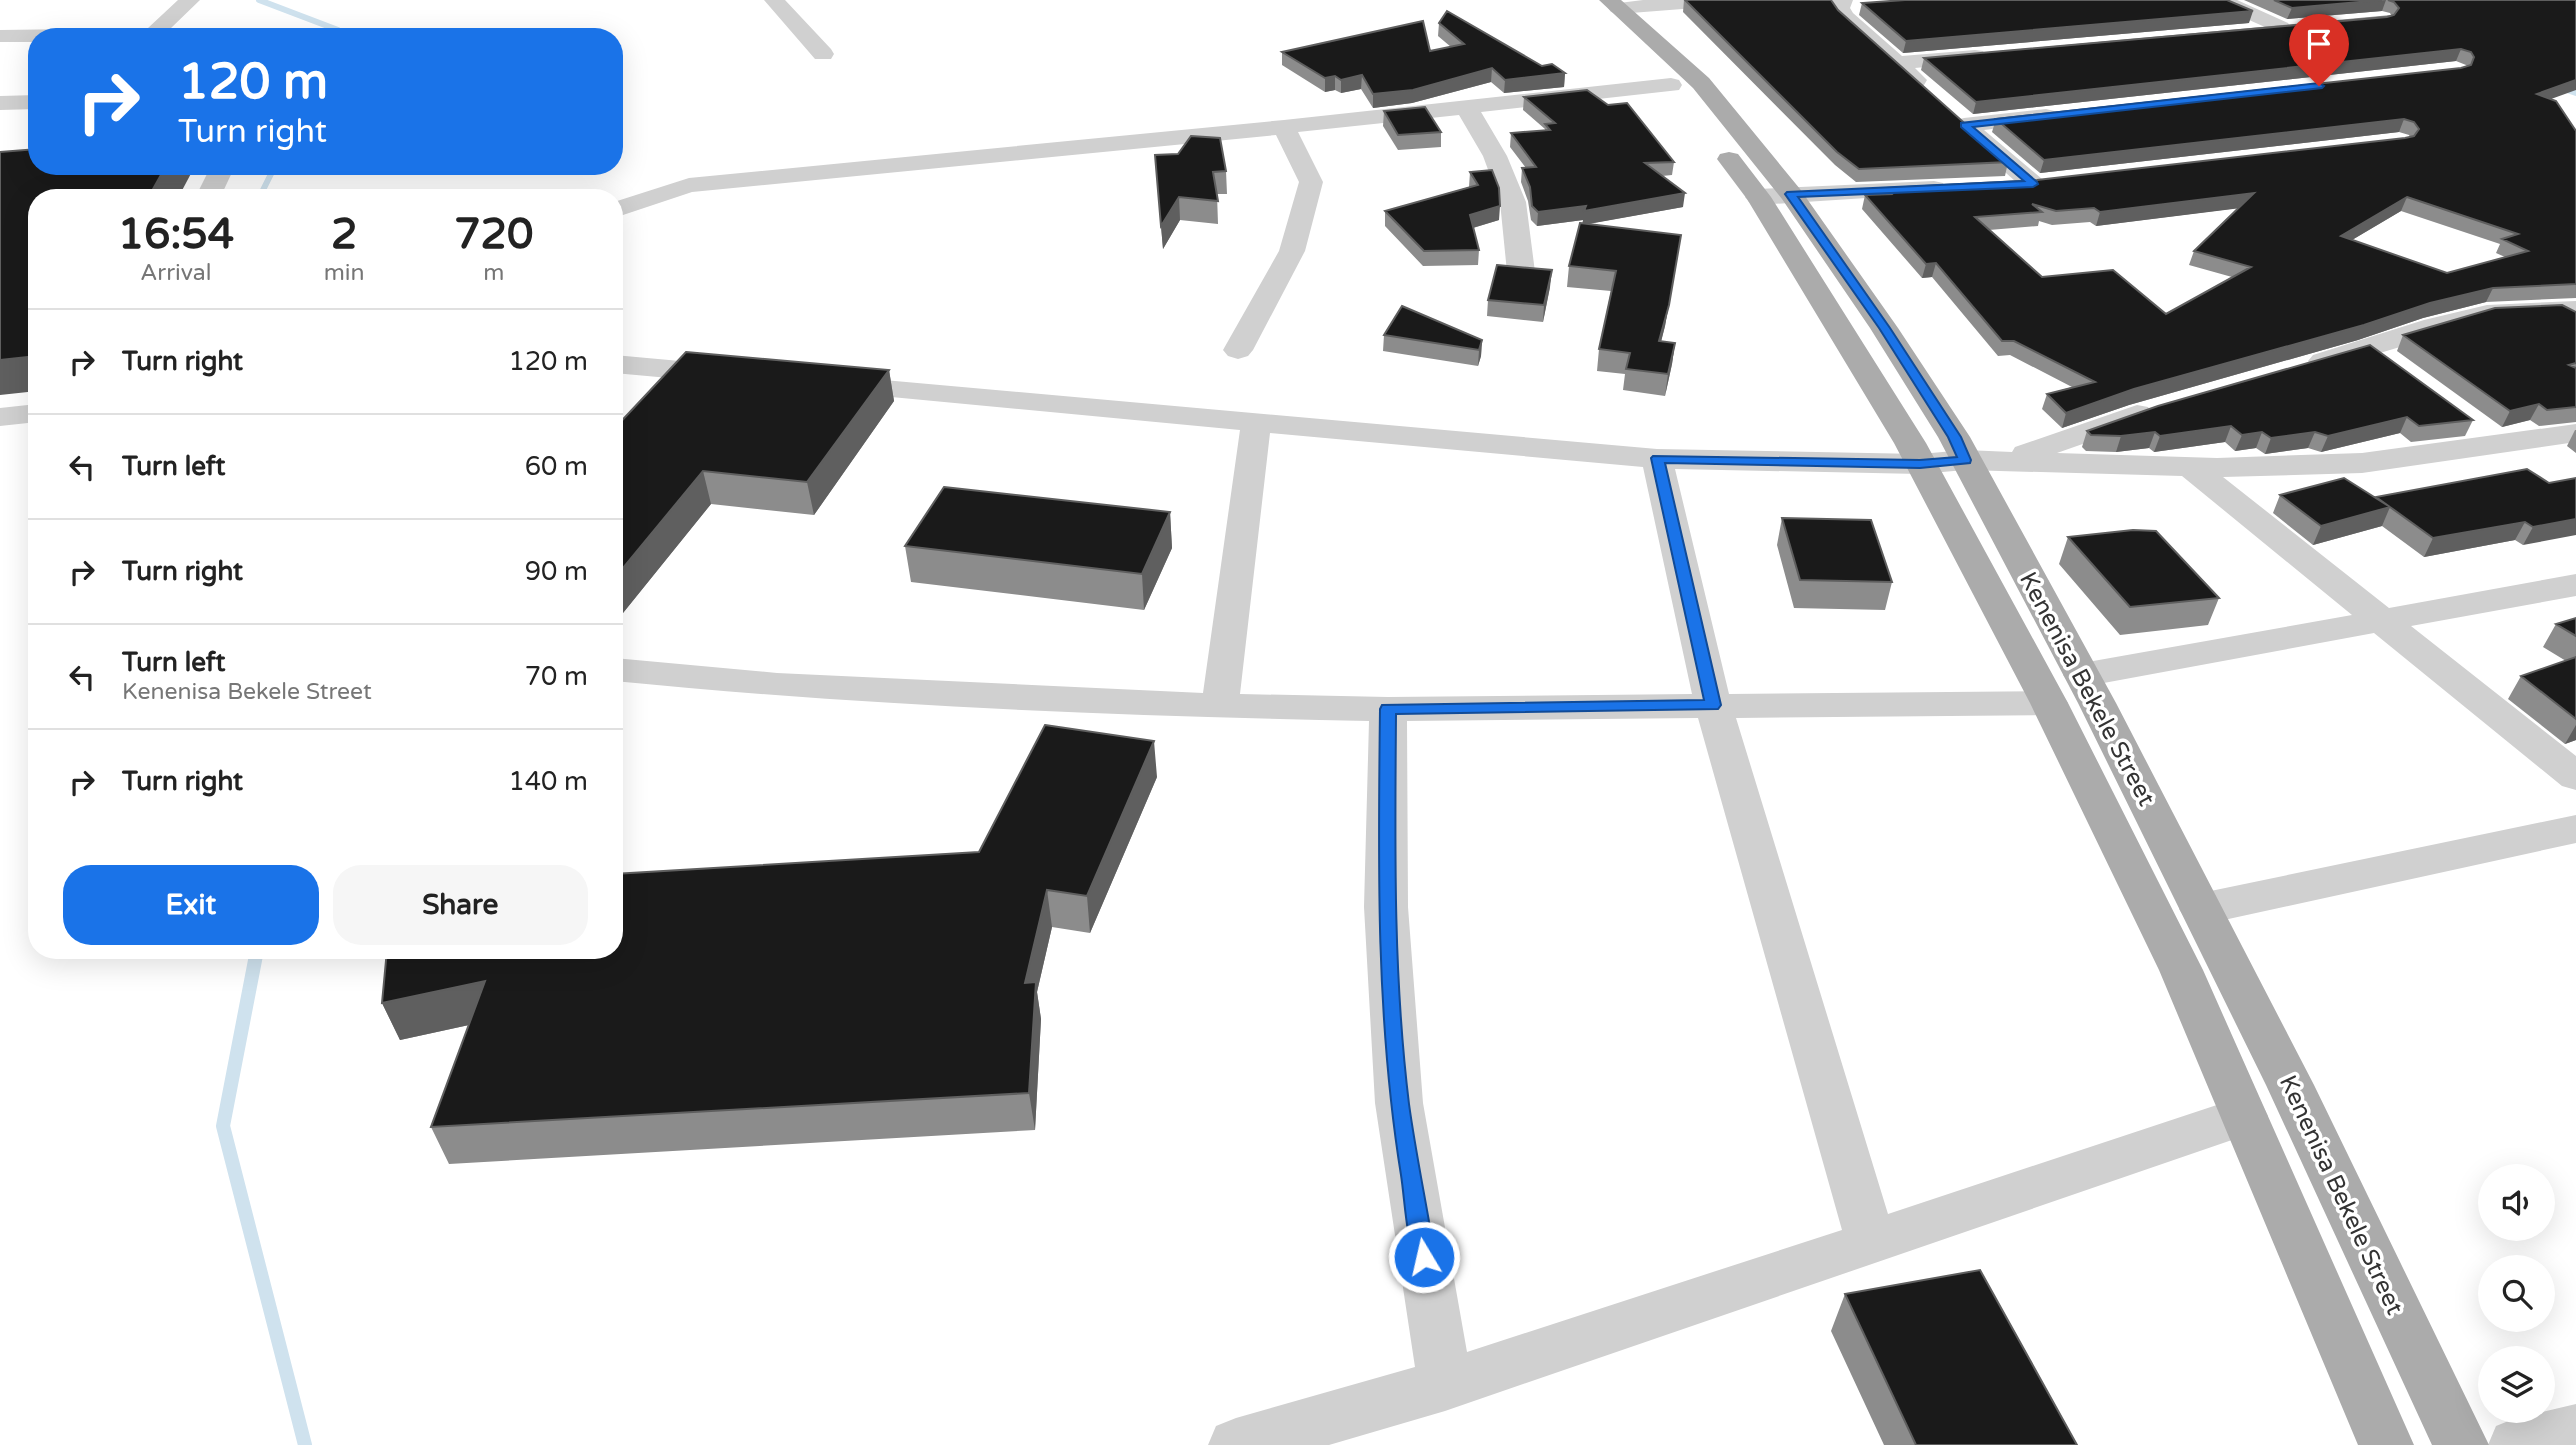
<!DOCTYPE html>
<html lang="en">
<head>
<meta charset="utf-8">
<style>
	body { margin:0; font-family:"Varela Round",sans-serif; background:#f6f6f6; color:#222; height:100vh; display:flex; flex-direction:column; font-size:26px; white-space:nowrap }
	* { box-sizing:border-box; margin:0 }
	p { font-size:23px; color:#767676 }
	.icon { flex:none; width:38px; height:38px; fill:none; stroke:currentColor; stroke-width:2; stroke-linecap:round; stroke-linejoin:round }
	.map { position:relative; flex:1; overflow:hidden }
	.details { position:absolute; left:28px; top:189px; width:595px; height:770px; display:flex; flex-direction:column; background:#fff; border-radius:28px; box-shadow:0 7px 28px #0002 }
	.details>* { flex:none }
	.banner { position:absolute; left:28px; top:28px; width:595px; height:147px; border-radius:28px; box-shadow:0 7px 28px #0002; background:#1a73e8; color:#fff; overflow:hidden }
	.tools { position:absolute; left:2478px; top:1164px; display:grid; gap:14px }
	.tools a { display:grid; place-items:center; width:77px; height:77px; border-radius:50%; background:#fff; box-shadow:0 7px 28px #0002; font-size:35px }
	.pin { position:absolute; display:grid; place-items:center; width:60px; height:60px; color:#fff; margin:-72px -30px; border-radius:50% 50% 50% 0; rotate:-45deg; box-shadow:0 0 7px #0007 }
	.pin .icon { rotate:45deg }
	.me { position:absolute; width:77px; margin:-38px; rotate:351deg; stroke-linejoin:round; filter:drop-shadow(0 0 5px #0008) }
	.turn { display:flex; align-items:center; gap:24px; height:147px; padding:0 35px; font-size:32px }
	.turn .icon { width:91px; height:91px; stroke-width:2.5 }
	.turn b { display:block; font-size:49px; line-height:60px }
	.eta { display:flex; justify-content:space-evenly; align-items:center; height:119px; text-align:center }
	.eta b { font-size:42px; font-weight:800; line-height:49px }
	.primary-button { display:flex; gap:14px; margin-top:auto; padding:14px 35px }
	.primary-button a { flex:1; height:80px; border-radius:28px; background:#1a73e8; color:#fff; font-size:28px; font-weight:800; line-height:80px; text-align:center }
	.primary-button a+a { background:#f6f6f6; color:#222 }
	ul { padding:0; list-style:none }
	li { display:flex; align-items:center; gap:21px; height:105px; padding:0 35px; border-top:2px solid #e0e0e0 }
	li div { flex:1 }
	li b { display:block; font-size:26px }
	li em { font-style:normal }
	.map>svg:first-child { display:block }
	.lines { fill:none; stroke-linecap:round; stroke-linejoin:round }
	.stream-far1 { stroke:#cfe2ee; stroke-width:6 }
	.stream { stroke:#cfe2ee; stroke-width:14 }
	.minor { fill:#d0d0d0; fill-rule:evenodd }
	.major { fill:#ababab; fill-rule:evenodd }
	.wall { fill:#8c8c8c; fill-rule:evenodd }
	.shaded-wall { fill:#5f5f5f }
	.building { fill:#1a1a1a; stroke:#5f5f5f; stroke-width:2; fill-rule:evenodd }
	.route { fill:#1a73e8; stroke:#114b97; stroke-width:2 }
	.labels { text-anchor:middle; dominant-baseline:central; stroke-width:7; stroke-linejoin:round; paint-order:stroke }
	.street-label { font-size:24px; fill:#333; stroke:#fff }
</style>
</head>
<body>
<div class="map">
<svg width="2576" height="1445" viewBox="0 0 2576 1445">
	<rect width="100%" height="100%" fill="#fff"/>
	<g class="lines">
		<path class="stream-far1" d="M259 0 338 30 346 37
			M2558 87 2576 93
			M259 198 272 172 279 166"/>
		<path class="stream" d="M257 950 223 1126 305 1445"/>
		<path class="minor" d="M178 0H200L171 28 251 31 258 33 261 37H37V42H0V30L148 28Z
			M764 0H785L831 49 834 54 831 59H815Z
			M1643 0H1731L1728 4 1721 6 1618 14 1611 12 1608 8 1611 4Z
			M1833 0H1853L1850 8 1853 13 1902 56 1975 50 1983 51 1986 56 1983 61 1975 62 1915 68 1927 80 1924 85H1908L1837 20 1830 8Z
			M2210 0H2237L2288 23 2291 27 2288 31H2274L2213 4Z
			M1671 78 1679 80 1682 85 1679 90 1481 112 1507 156 1526 202 1535 272 1531 278 1521 280 1511 278 1507 272 1500 202 1483 156 1459 115 1298 132 1323 182 1305 251 1253 350 1248 356 1238 359 1228 356 1223 350 1279 251 1299 182 1276 135 692 192 614 218V202L689 178 1284 120Z
			M37 95V109L0 110V96Z
			M2046 109 2054 111 2058 116 2054 121 1984 130 2042 179 2045 184 2042 189 2033 191 2024 189 1952 125 1956 120 1964 118Z
			M211 166H235L220 198H195Z
			M1934 181 1943 183 1946 188 1943 193 1758 205 1749 202 1745 197 1749 192 1758 189Z
			M2576 301V317L2487 321 2323 370 2313 367 2308 361 2313 355 2424 320 2487 305Z
			M614 355 724 365 734 368 739 374 734 380 724 383 614 373Z
			M839 376 1657 449 1920 454 1965 450 2012 452 2015 447 2137 405 2148 407 2152 414 2148 421 2057 453 2217 458 2362 453 2576 424V442L2362 473 2223 477 2389 608 2576 574V596L2411 626 2576 756V790L2562 786 2374 633 2082 687 2069 683 2063 675 2069 667 2082 663 2352 615 2182 476 1965 470 1920 474 1675 469 1729 694 2049 691 2062 694 2068 703 2062 712 2049 715 1736 718 1888 1214 2244 1096 2261 1102 2268 1116 2261 1130 1445 1411 1329 1445H1208L1216 1426 1236 1418 1415 1367 1375 1103 1364 907 1369 721C1117 716 865 706 614 681V658L777 673 1203 693 1240 430 828 391 824 385 828 379ZM1270 433 1643 467 1692 694 1388 697 1240 694ZM1698 718 1842 1230 1467 1352 1423 1103 1408 907 1407 721Z
			M37 404V422L0 426V408Z
			M2576 815V843L2201 925 2186 920 2179 909 2186 898 2201 893Z
			M2576 1404V1445H2488L2496 1426 2516 1418Z"/>
		<path class="major" d="M1599 0H1621L1709 78 1800 189 1898 328 1970 437 2116 703 2314 1085 2489 1445H2432L2266 1085 2078 703 1938 437 1870 328 1782 199 1693 88Z
			M1729 152 1738 154 1771 197 1926 443 2068 703 2203 970 2414 1445H2358L2159 970 2030 703 1894 443 1747 199 1717 159 1720 154Z"/>
	</g>
	<path class="wall" d="M1684 0 1838 10 2008 162 2005 176 1856 182 1835 165 1683 12Z
		M2244 0H2505L2552 99 2576 131V298L2486 302 2423 318 2358 340 2129 405 2062 428 2042 409 2047 394 2072 387 2010 355 1998 356 1932 277 1922 278 1862 209 1865 195 1882 194 1884 188 2037 180 2405 138 2410 137 2409 135 2399 132 2040 173 1992 132 1996 119 2461 68 2467 66 2466 65 2456 61 1973 114 1921 70 1924 58 2391 15 2390 13 2382 11 2287 19ZM2238 208 2194 251 2189 265 2232 277 2166 314 2042 277 1989 230 2038 226 2039 221 2052 225 2090 222 2096 226ZM2401 211 2500 244 2496 253 2505 257 2447 273 2352 240Z
		M1862 3 2249 23 1903 53 1859 15Z
		M1439 23 1542 66 1565 73 1564 87 1504 93 1491 82 1412 103 1373 108 1361 89 1341 93 1335 90 1325 92 1282 65V52L1430 51 1451 47 1438 36Z
		M1524 97 1674 162 1672 175 1662 176 1683 207 1587 224 1678 255 1665 326 1661 341 1675 343 1672 364 1665 396 1623 390 1625 374 1597 371 1599 349 1611 291 1567 287 1569 266 1583 220 1537 226 1531 220 1528 201 1521 182 1522 168H1526L1510 147 1511 133 1545 131V129L1523 110Z
		M1384 111 1441 132V147L1398 150 1383 126Z
		M1155 155 1226 171 1227 194H1217L1218 224 1180 220 1163 249Z
		M1492 170 1499 220 1473 228 1479 250 1478 265 1423 266 1385 226V211L1469 187 1470 172Z
		M1550 287 1543 322 1487 316 1488 300Z
		M2576 312V422L2539 426 2530 420 2502 427 2397 351 2403 335Z
		M1384 335 1482 340 1481 356 1478 366 1383 351Z
		M889 370 894 401 814 515 711 504 623 613 614 612V429Z
		M2158 406 2473 420 2465 436 2411 442 2400 433 2321 452 2308 448 2265 454 2256 448 2235 451 2225 442 2154 452 2149 448 2116 452 2086 451 2082 447 2087 431Z
		M2575 430H2576V453L2567 446Z
		M2576 478 2523 545 2515 540 2424 557 2382 526 2313 545 2273 513 2280 495 2375 498 2376 497 2549 483Z
		M1170 512 1172 548 1144 610 911 582 905 546Z
		M1782 518 1892 582 1885 610 1794 608 1777 545Z
		M2068 537 2219 598 2208 625 2120 635 2059 564Z
		M2576 618V740L2565 744 2508 699 2521 676 2566 661 2543 647 2556 624Z
		M1157 777 1090 933 1052 927 1037 992 1041 1019 1035 1130 449 1164 431 1127 469 1025 400 1040 382 1003 979 852Z
		M1845 1294 2077 1445H1884L1831 1331Z"/>
	<path class="shaded-wall" d="M2386 0 2382 11 2287 19 2292 8Z
		M2253 11 2249 23 1903 53 1906 41Z
		M2461 49 2456 61 1973 114 1976 102Z
		M1492 68 1491 82 1412 103 1373 108V94Z
		M1565 73 1564 87 1504 93 1505 80Z
		M1362 75 1361 89 1341 93V80Z
		M1335 76V90L1325 92V78Z
		M2576 80V90L2532 106 2537 94Z
		M2404 119 2399 132 2040 173 2044 160Z
		M166 166H195L178 198H148Z
		M1685 193 1683 207 1583 225V220L1537 226 1538 212Z
		M2254 193 2249 207 2096 226 2100 212Z
		M1179 197 1180 220 1163 249 1161 226Z
		M2407 197 2401 211 2335 250 2341 236Z
		M1500 206 1499 220 1469 229 1470 215Z
		M1681 235 1665 326 1656 362 1659 341Z
		M1936 263 1932 277 1922 278 1926 264Z
		M1552 270 1550 287 1543 322 1544 305Z
		M2493 288 2486 302 2423 318 2358 340 2129 405 2062 428 2066 413 2134 389 2430 303Z
		M1482 340 1481 356 1478 366 1479 350Z
		M1675 343 1672 364 1665 396 1668 374Z
		M37 356V391L0 395V360Z
		M889 370 894 401 814 515 807 482Z
		M2539 404 2530 420 2502 427 2510 411Z
		M2407 417 2400 433 2321 452 2328 436Z
		M2231 426 2225 442 2154 452 2160 436Z
		M2155 432 2149 448 2116 452 2121 436Z
		M2262 432 2256 448 2235 451 2242 435Z
		M2315 432 2308 448 2265 454 2271 438Z
		M703 471 711 504 623 613 614 579Z
		M2390 507 2382 526 2313 545 2321 526Z
		M1170 512 1172 548 1144 610 1142 574Z
		M2576 519V535L2523 545 2533 527Z
		M2525 522 2515 540 2424 557 2433 538Z
		M2576 725V740L2565 744Z
		M1154 741 1157 777 1090 933 1087 896Z
		M1047 890 1052 927 1037 992 1041 1019 1035 1130 1029 1093 1025 983Z
		M485 981 501 1018 400 1040 382 1003Z"/>
	<path class="building" d="M1685 0H1831L1838 10 2008 162 1859 169 1837 152Z
		M1905 0H2227L2253 11 1906 41 1862 3Z
		M2274 0H2382L2292 8Z
		M2388 0H2576V80L2537 94 2556 101 2576 131V284L2493 288 2430 303 2364 325 2134 389 2066 413 2047 394 2095 382 2014 341H2002L1936 263 1926 264 1865 195 1891 194 1884 188 2037 180 2405 138 2414 136 2419 129 2414 122 2404 119 2044 160 1996 119 2461 68 2471 65 2474 57 2471 52 2461 49 1976 102 1924 58 2387 17 2394 15 2399 8 2394 2ZM2254 193 2194 251 2251 267 2166 314 2113 270 2042 277 1975 217 2042 212 2032 204 2056 211 2094 208 2100 212ZM2407 197 2518 234 2502 239 2528 251 2447 273 2341 236Z
		M1447 11 1542 66 1552 64 1565 73 1505 80 1492 68 1413 90 1373 94 1362 75 1341 80 1335 76 1325 78 1282 52 1423 21 1430 51 1464 44 1439 23Z
		M1587 90 1608 105 1627 103 1674 162 1645 163 1685 193 1584 211 1586 206 1538 212 1532 206 1530 187 1522 168 1536 167 1511 133 1550 130 1545 124 1555 123 1524 97Z
		M1425 107 1441 132 1398 135 1384 111Z
		M1191 136 1220 138 1226 171 1213 172 1218 201 1179 197 1161 226 1155 155 1178 154Z
		M37 149V166H166L148 198H37V356L0 360V152Z
		M1492 170 1499 188 1500 206 1470 215 1479 250 1424 251 1385 211 1478 185 1470 172Z
		M1580 223 1681 235 1669 305 1659 341 1675 343 1668 374 1626 369 1630 353 1599 349 1616 271 1569 266Z
		M1497 265 1552 270 1544 305 1488 300Z
		M2562 305 2576 312V363L2569 365 2576 368V407L2547 410 2539 404 2510 411 2403 335 2495 308Z
		M1402 306 1482 340 1479 350 1384 335Z
		M2370 345 2473 420 2419 426 2407 417 2328 436 2315 432 2271 438 2262 432 2242 435 2231 426 2160 436 2155 432 2121 436 2091 435 2087 431 2158 406Z
		M686 352 889 370 807 482 703 471 614 579V429Z
		M2527 469 2549 483 2576 478V519L2533 527 2525 522 2433 538 2390 507 2321 526 2280 495 2344 478 2390 507 2376 497Z
		M944 487 1170 512 1142 574 905 546Z
		M1782 518 1871 520 1892 582 1800 580Z
		M2133 530 2156 531 2219 598 2130 607 2068 537Z
		M2576 618V636L2556 624Z
		M2576 657V719L2521 676Z
		M1045 725 1154 741 1087 896 1047 890 1025 983 1036 982 1029 1093 431 1127 485 981 382 1003 387 950H614V874L979 852Z
		M1980 1270 2077 1445H1916L1845 1294Z"/>
	<path class="route" d="M2319 83 2324 86 2322 88 1973 127 2037 182 2038 184 2033 187 1798 197 1890 328 1961 437 1971 460 1970 463 1920 468 1665 463 1721 705 1718 709 1396 714C1395 843 1393 974 1409 1104 1416 1155 1427 1206 1435 1257L1432 1263 1424 1266 1417 1263C1406 1240 1405 1201 1401 1175 1376 1020 1378 865 1380 709L1382 705 1704 700 1651 458 1653 456 1920 460 1957 457 1948 437 1879 328 1785 194 1787 192 2024 181 1961 127V123Z"/>
	<g class="labels">
		<g class="street-label">
			<text transform="translate(2087 689) rotate(62)">Kenenisa Bekele Street</text>
			<text transform="translate(2341 1195) rotate(65)">Kenenisa Bekele Street</text>
		</g>
	</g>
</svg>
<div class="tools">
<a><svg class="icon" aria-label="sound" viewBox="0 0 24 24"><path d="M4 9h4l5-4v14l-5-4H4zM17 9q2 3 0 6"/></svg></a>
<a><svg class="icon" aria-label="search" viewBox="0 0 24 24"><circle cx="10" cy="10" r="6"/><path d="M15 15l6 6"/></svg></a>
<a><svg class="icon" aria-label="layers" viewBox="0 0 24 24"><path d="M12 4l9 5-9 5-9-5zM3 14l9 5 9-5"/></svg></a>
</div>
<div class="pin" style="left:2319px;top:86px;background:#d93025"><svg class="icon" aria-label="arrive" viewBox="0 0 24 24"><path d="M6 21V4h12l-3 4 3 4H6"/></svg></div>
<svg class="me" style="left:1424px;top:1257px" viewBox="-20 -20 40 40"><circle r="17" fill="#1a73e8" stroke="#fff" stroke-width="3"/><path d="M0-11L8 9 0 5-8 9z" fill="#fff"/></svg>
<div class="banner">
<div class="turn"><svg class="icon" aria-label="right" viewBox="0 0 24 24"><path d="M7 20v-9h11M14 6l5 5-5 5"/></svg><div><b>120 m</b>Turn right</div></div>
</div>
<section class="details">
<div class="eta">
<div><b>16:54</b><p>Arrival</p></div>
<div><b>2</b><p>min</p></div>
<div><b>720</b><p>m</p></div>
</div>
<ul>
<li><svg class="icon" aria-label="right" viewBox="0 0 24 24"><path d="M7 20v-9h11M14 6l5 5-5 5"/></svg><div><b>Turn right</b></div><em>120 m</em></li>
<li><svg class="icon" aria-label="left" viewBox="0 0 24 24"><path d="M17 20v-9H6M10 6l-5 5 5 5"/></svg><div><b>Turn left</b></div><em>60 m</em></li>
<li><svg class="icon" aria-label="right" viewBox="0 0 24 24"><path d="M7 20v-9h11M14 6l5 5-5 5"/></svg><div><b>Turn right</b></div><em>90 m</em></li>
<li><svg class="icon" aria-label="left" viewBox="0 0 24 24"><path d="M17 20v-9H6M10 6l-5 5 5 5"/></svg><div><b>Turn left</b><p>Kenenisa Bekele Street</p></div><em>70 m</em></li>
<li><svg class="icon" aria-label="right" viewBox="0 0 24 24"><path d="M7 20v-9h11M14 6l5 5-5 5"/></svg><div><b>Turn right</b></div><em>140 m</em></li>
</ul>
<div class="primary-button"><a>Exit</a><a>Share</a></div>
</section>
</div>
</body>
</html>
